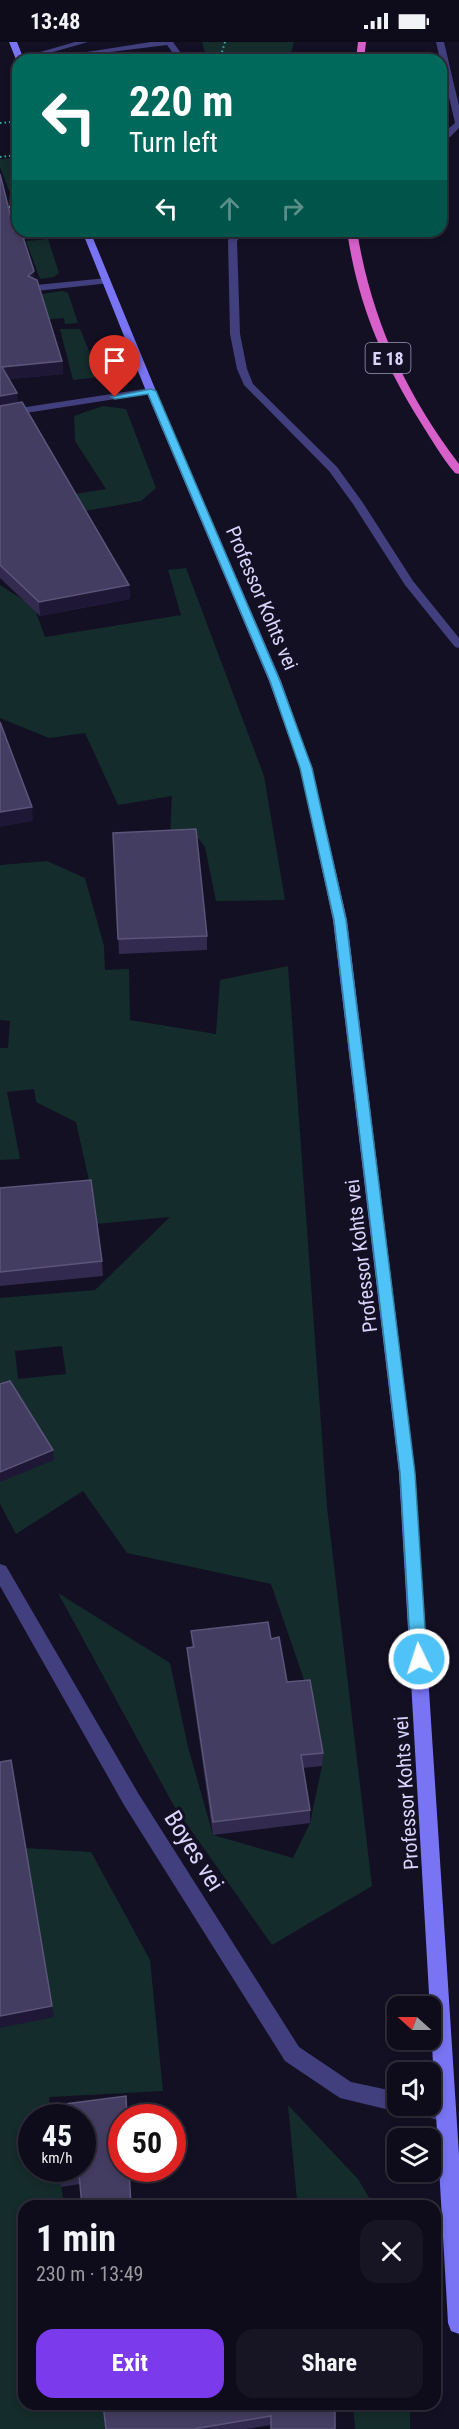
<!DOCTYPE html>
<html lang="en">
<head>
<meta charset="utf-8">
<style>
	body { margin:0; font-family:"Roboto Condensed",sans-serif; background:#171523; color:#f1f3f6; height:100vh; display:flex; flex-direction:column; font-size:22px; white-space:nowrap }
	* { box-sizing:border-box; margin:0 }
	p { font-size:20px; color:#9b9ba2 }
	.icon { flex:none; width:33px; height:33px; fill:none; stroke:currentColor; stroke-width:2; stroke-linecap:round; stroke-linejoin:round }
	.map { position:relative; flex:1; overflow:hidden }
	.side { position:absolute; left:18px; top:2158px; width:423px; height:210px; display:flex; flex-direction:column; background:#0e0c1a; border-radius:18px; box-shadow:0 3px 9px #0003,0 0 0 2px #2e2c39 }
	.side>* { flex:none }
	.top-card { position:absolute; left:12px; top:12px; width:435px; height:183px; border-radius:18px; box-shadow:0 3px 9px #0003,0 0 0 2px #2e2c39; background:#00695c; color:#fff; overflow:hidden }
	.needle { width:39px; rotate:291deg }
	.controls { position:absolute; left:387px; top:1954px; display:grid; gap:12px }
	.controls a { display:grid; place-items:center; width:54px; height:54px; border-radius:12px; background:#0e0c1a; box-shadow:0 3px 9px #0003,0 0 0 2px #2e2c39; font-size:30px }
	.speed { position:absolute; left:18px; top:2062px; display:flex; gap:12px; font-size:30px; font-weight:700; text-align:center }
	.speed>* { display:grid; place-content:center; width:78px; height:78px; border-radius:50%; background:#0e0c1a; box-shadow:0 3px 9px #0003,0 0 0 2px #2e2c39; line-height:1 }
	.speed small { font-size:15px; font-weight:400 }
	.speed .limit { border:9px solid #d22; background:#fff; color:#111 }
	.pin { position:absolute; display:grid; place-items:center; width:51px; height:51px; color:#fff; margin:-62px -26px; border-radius:50% 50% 50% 0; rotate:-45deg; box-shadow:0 0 6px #0007 }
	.pin .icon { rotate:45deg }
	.me { position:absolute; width:66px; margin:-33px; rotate:356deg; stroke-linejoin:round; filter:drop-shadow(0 0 4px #0008) }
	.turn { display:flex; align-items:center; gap:21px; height:126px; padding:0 18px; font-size:27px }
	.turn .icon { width:78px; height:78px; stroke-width:2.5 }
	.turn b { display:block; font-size:42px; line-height:51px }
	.lanes { display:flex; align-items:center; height:57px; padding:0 18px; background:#0003; justify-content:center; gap:30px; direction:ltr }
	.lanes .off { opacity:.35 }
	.round { display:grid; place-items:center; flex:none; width:63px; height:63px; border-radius:18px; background:#171523 }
	.headline { display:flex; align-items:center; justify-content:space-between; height:102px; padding:0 18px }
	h1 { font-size:36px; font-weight:700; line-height:45px }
	.button { display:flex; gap:12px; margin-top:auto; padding:12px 18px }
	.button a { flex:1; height:69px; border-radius:18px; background:#7c3aed; color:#fff; font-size:24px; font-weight:700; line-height:69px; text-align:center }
	.button a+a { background:#171523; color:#f1f3f6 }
	.status { display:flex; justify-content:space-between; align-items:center; height:42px; padding:0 30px; background:#0e0c1a; direction:ltr }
	.status svg { height:16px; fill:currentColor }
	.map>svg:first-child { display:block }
	.green { fill:#142c2b; fill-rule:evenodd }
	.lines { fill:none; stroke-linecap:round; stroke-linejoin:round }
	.path { stroke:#39aca5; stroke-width:2; stroke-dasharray:1.5 3; stroke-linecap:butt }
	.service { fill:#423f7e; fill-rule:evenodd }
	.minor { fill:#423f7e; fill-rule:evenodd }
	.secondary { fill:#7874f3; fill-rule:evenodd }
	.trunk { fill:#d860ca; fill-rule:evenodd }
	.wall { fill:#322b4f }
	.shaded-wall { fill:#1e1836 }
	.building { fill:#443d62; stroke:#5b557a; stroke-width:1.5 }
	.route { fill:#4fc3f7; stroke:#337fa1; stroke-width:1.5 }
	.labels { text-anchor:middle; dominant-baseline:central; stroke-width:6; stroke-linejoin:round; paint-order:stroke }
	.shield { fill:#131023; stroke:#9e9abb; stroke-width:1.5 }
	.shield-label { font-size:18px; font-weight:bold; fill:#dad5fc }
	.street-label { font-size:20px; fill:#dad5fc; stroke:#131023 }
	.near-street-label { font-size:24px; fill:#dad5fc; stroke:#131023 }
</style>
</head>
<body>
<div class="status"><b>13:48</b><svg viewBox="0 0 49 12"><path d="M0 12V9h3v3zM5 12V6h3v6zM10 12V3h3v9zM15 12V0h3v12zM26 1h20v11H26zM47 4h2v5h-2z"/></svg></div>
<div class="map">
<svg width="459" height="2387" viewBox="0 0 459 2387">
	<rect width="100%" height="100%" fill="#131023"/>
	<path class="green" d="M202 0H294L289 18H207Z
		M16 116 18 122V189L3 190 10 151 0 125V117Z
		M48 197 59 231 54 235 40 237 26 199Z
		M62 249 68 251 78 281 65 282 64 276 30 279 22 255Z
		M60 287H80L100 335 73 338Z
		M103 364 126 367 156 446 141 459 85 469 75 452 106 447 75 399 74 374Z
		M186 526 264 734 285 858 216 859 205 805 199 797 170 796 172 754 118 763 85 691 49 696 0 676V543L34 565 45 595 181 573 168 528Z
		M47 819 85 836 104 904 105 928 129 927 130 978 216 992 220 938 288 924 327 1465 372 1844 272 1903 174 1764 58 1551 170 1621 188 1705 213 1793 293 1816 310 1781 322 1724 309 1652 271 1542 127 1511 83 1449 16 1492 0 1462V1256L95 1248 170 1175 96 1182 92 1152 76 1080 36 1060 34 1047 7 1050 20 1117 0 1118V1006H8L10 979 0 978V823ZM62 1304 66 1332 18 1337 15 1309Z
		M24 1806 91 1810 150 1918 163 2049 49 2055 52 2076H32V2127H59L64 2164H24V2362L103 2363 106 2387H0V1986Z
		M288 2063 358 2137 374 2164H344L297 2158Z
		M353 2363H410V2387H355Z"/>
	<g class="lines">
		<path class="path" d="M225 0 222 10 228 18
			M0 81 12 80
			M0 115 18 113
			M0 166 18 164
			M19 196 48 194"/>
		<path class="service" d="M151 0H173L186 18H178L167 3 78 14 74 12Z
			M436 0H444L459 64V86L450 95 441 99V93L455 81Z
			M237 189H246L237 199 240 292 247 327 253 342 337 425 363 461 413 539 459 596V606L455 605 405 543 353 462 329 429 244 343 237 327 230 292 228 198Z
			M107 236 110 237V241L36 249 31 246 36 243Z
			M151 346 156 349 154 351 0 375V369Z"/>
		<path class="minor" d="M75 0H88L25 18 16 17Z
			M0 1522 6 1524 138 1751 299 2005 351 2040 398 2050V2064H406L405 2067 398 2070 340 2056 285 2019 124 1763 0 1544Z
			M430 2057 453 2063 456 2070 453 2077 446 2080 410 2071 407 2064H430Z"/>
		<path class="secondary" d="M9 0H17L24 18 17 20Z
			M82 189H90L156 349 281 639 312 726 347 878 415 1431 459 2113V2292L451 2289 448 2281 399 1431 333 878 300 726 269 639 146 349Z"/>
		<path class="trunk" d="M358 0H366L364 18H356Z
			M347 189H357C371 276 405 351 459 422V432L455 431C442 416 432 398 421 381 382 318 358 263 347 189Z"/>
	</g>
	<path class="wall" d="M0 132 14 188 34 237 62 319 63 332 9 337 17 351V361L129 543 130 557 40 574 0 536Z
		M113 791 207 894V908L119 912Z
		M0 1146 102 1219 103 1234 0 1244Z
		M191 1589 271 1597 287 1640 323 1711 322 1724 303 1726 310 1768V1781L213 1793 188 1620 187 1606H192Z
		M126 2054 80 2142 61 2145 59 2127Z
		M335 2362V2387H271V2383L246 2387H106Z"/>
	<path class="shaded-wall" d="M34 229V241L28 234Z
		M62 319 63 332 3 338 2 325Z
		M17 351 18 364 0 367V354Z
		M129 543 130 557 40 574 39 560Z
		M32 765 33 779 0 785V770Z
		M53 1408 54 1418 0 1440V1430Z
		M52 1964 54 1975 0 1986V1974Z"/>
	<path class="building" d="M0 132 14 188H18V189H21L34 229 28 234 37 238 62 319 2 325 17 351 0 354Z
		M22 360 129 543 39 560 0 523V364Z
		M0 680 32 765 0 770Z
		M196 787 207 894 118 897 113 791Z
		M91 1138 102 1219 0 1230V1146Z
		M10 1339 53 1408 0 1430V1342Z
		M268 1580 271 1597 279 1595 287 1640 310 1638 323 1711 301 1713 310 1768 213 1780 187 1606 194 1605 191 1589Z
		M11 1718 52 1964 0 1974V1720Z
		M126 2054 127 2076H122V2127H129L131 2164H82L79 2132 60 2134 59 2127H82V2076H52L50 2064Z
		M103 2362H335V2387H271V2374L193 2387H106Z"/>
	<path class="route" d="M151 347 156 349 280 639 312 726 346 878 415 1431 427 1617 425 1621 419 1623 413 1621 411 1617 400 1431 334 878 300 726 270 639 148 352 115 357 111 355Z"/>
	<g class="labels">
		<rect class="shield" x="365.5" y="301" width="45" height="30" rx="4.5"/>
		<g class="shield-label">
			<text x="388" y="316">E 18</text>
		</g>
		<g class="street-label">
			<text transform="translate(262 556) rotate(67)">Professor Kohts vei</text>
			<text transform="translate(361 1214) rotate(-97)">Professor Kohts vei</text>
			<text transform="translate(406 1751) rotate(-94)">Professor Kohts vei</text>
		</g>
		<g class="near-street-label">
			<text transform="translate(194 1809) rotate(58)">Boyes vei</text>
		</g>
	</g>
</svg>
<div class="controls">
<a><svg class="needle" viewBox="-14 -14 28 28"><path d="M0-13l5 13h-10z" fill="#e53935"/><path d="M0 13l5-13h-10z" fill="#9b9ba2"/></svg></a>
<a><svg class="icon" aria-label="sound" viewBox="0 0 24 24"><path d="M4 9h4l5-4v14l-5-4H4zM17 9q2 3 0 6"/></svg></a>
<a><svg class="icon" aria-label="layers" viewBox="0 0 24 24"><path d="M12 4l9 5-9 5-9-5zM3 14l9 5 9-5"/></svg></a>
</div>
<div class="speed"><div>45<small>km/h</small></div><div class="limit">50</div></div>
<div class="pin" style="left:115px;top:355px;background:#d93025"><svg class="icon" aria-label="arrive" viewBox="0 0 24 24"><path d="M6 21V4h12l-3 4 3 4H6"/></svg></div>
<svg class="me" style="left:419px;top:1617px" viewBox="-20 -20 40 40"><circle r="17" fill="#4fc3f7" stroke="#fff" stroke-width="3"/><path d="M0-11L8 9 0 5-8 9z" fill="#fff"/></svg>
<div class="top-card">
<div class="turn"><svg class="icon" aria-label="left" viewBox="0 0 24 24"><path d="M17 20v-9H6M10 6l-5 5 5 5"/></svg><div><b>220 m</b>Turn left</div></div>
<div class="lanes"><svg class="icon" aria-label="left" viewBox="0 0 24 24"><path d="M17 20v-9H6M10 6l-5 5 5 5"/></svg><svg class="icon off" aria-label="ahead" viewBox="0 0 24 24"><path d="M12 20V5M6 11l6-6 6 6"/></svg><svg class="icon off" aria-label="right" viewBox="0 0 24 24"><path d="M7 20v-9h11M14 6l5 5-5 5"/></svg></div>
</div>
<section class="side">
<div class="headline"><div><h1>1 min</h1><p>230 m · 13:49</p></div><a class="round"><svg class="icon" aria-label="close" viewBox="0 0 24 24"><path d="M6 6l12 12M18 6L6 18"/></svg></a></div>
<div class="button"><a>Exit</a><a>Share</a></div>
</section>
</div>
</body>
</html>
